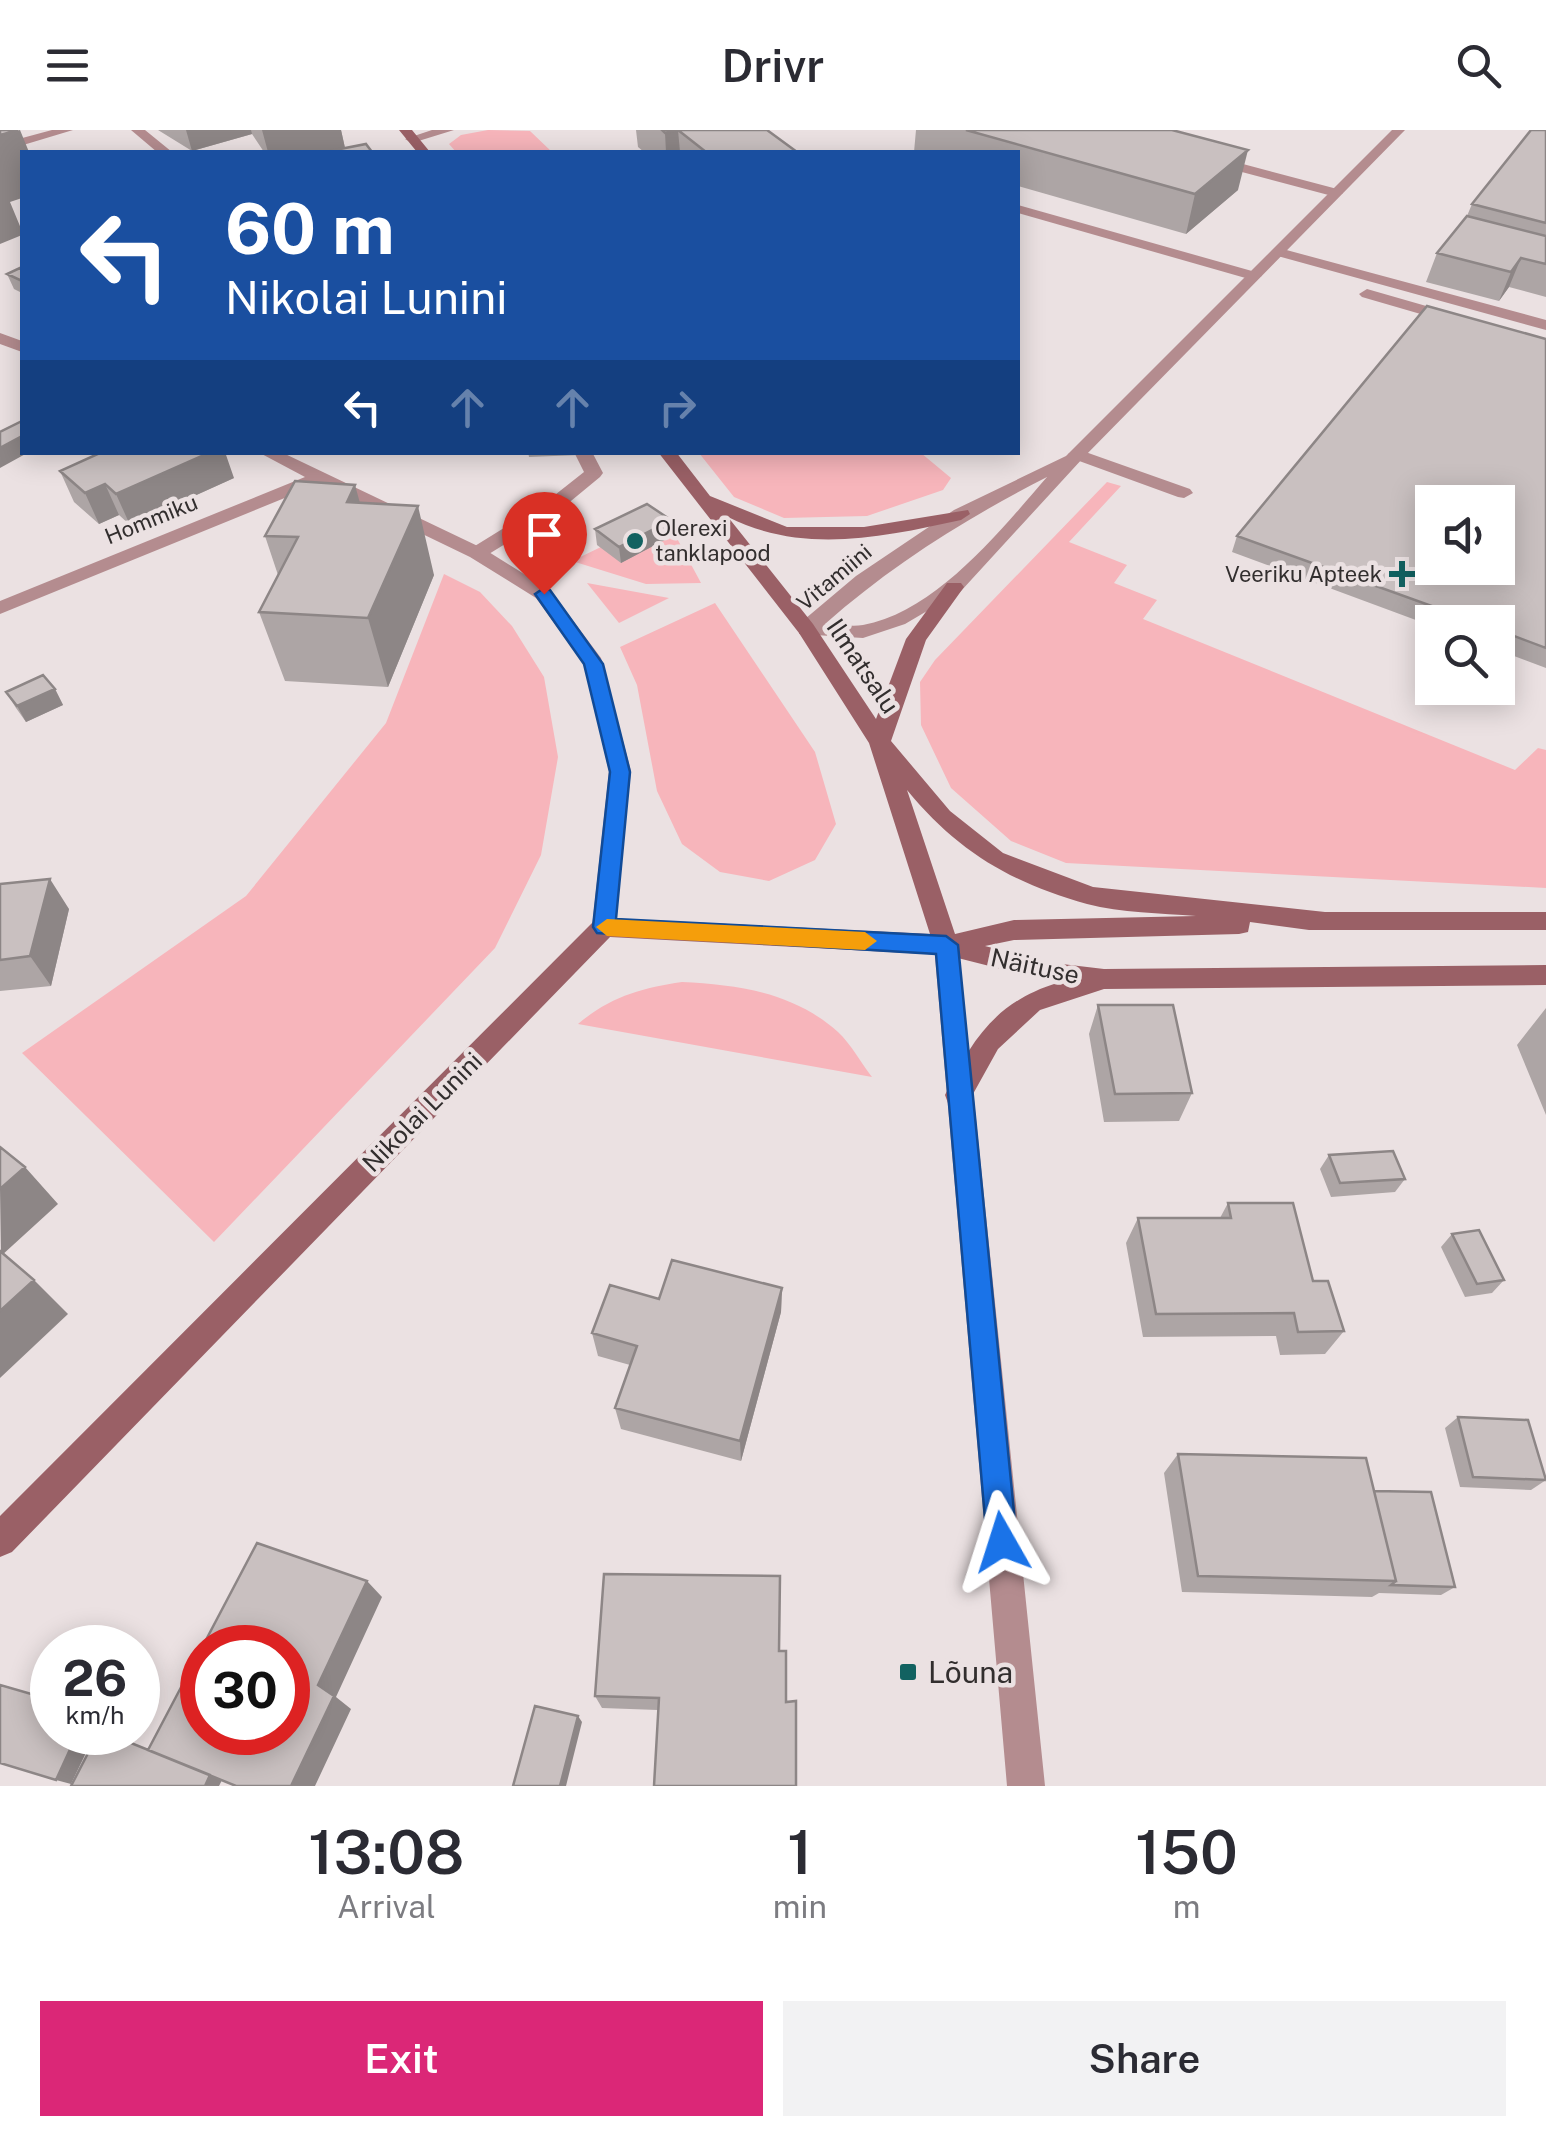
<!DOCTYPE html>
<html lang="en">
<head>
<meta charset="utf-8">
<style>
	body { margin:0; font-family:"Public Sans",sans-serif; background:#f2f2f3; color:#2b2b33; height:100vh; display:flex; flex-direction:column; font-size:38px; white-space:nowrap }
	* { box-sizing:border-box; margin:0 }
	p { font-size:32px; color:#7c7c81 }
	.icon { flex:none; width:55px; height:55px; fill:none; stroke:currentColor; stroke-width:2; stroke-linecap:round; stroke-linejoin:round }
	.map { position:relative; height:1656px; overflow:hidden }
	.panel { display:flex; flex-direction:column; background:#fff; flex:1 }
	.panel>* { flex:none }
	.hud { position:absolute; left:20px; top:20px; width:1000px; height:305px; border-radius:0px; box-shadow:0 5px 25px #0003; background:#1a4fa0; color:#fff; overflow:hidden }
	.buttons { position:absolute; left:1415px; top:355px; display:grid; gap:20px }
	.buttons a { display:grid; place-items:center; width:100px; height:100px; border-radius:0px; background:#fff; box-shadow:0 5px 25px #0003; font-size:50px }
	.speed { position:absolute; left:30px; top:1495px; display:flex; gap:20px; font-size:50px; font-weight:700; text-align:center }
	.speed>* { display:grid; place-content:center; width:130px; height:130px; border-radius:50%; background:#fff; box-shadow:0 5px 25px #0003; line-height:1 }
	.speed small { font-size:25px; font-weight:400 }
	.speed .limit { border:15px solid #d22; background:#fff; color:#111 }
	.pin { position:absolute; display:grid; place-items:center; width:85px; height:85px; color:#fff; margin:-102px -42px; border-radius:50% 50% 50% 0; rotate:-45deg; box-shadow:0 0 10px #0007 }
	.pin .icon { rotate:45deg }
	.me { position:absolute; width:110px; margin:-55px; rotate:354deg; stroke-linejoin:round; filter:drop-shadow(0 0 8px #0008) }
	.turn { display:flex; align-items:center; gap:35px; height:210px; padding:0 40px; font-size:45px }
	.turn .icon { width:130px; height:130px; stroke-width:2.5 }
	.turn b { display:block; font-size:70px; line-height:85px }
	.lanes { display:flex; align-items:center; height:95px; padding:0 40px; background:#0003; justify-content:center; gap:50px; direction:ltr }
	.lanes .off { opacity:.35 }
	.eta { display:flex; justify-content:space-evenly; align-items:center; height:170px; text-align:center }
	.eta b { font-size:60px; font-weight:600; line-height:70px }
	.primary-button { display:flex; gap:20px; margin-top:auto; padding:20px 40px }
	.primary-button a { flex:1; height:115px; border-radius:0px; background:#db2777; color:#fff; font-size:40px; font-weight:600; line-height:115px; text-align:center }
	.primary-button a+a { background:#f2f2f3; color:#2b2b33 }
	header { display:flex; justify-content:space-between; align-items:center; height:130px; padding:0 40px; background:#fff; font-size:45px; font-weight:600 }
	.map>svg:first-child { display:block }
	.green { fill:#f7b5bb }
	.lines { fill:none; stroke-linecap:round; stroke-linejoin:round }
	.lane { fill:#b48c8f; fill-rule:evenodd }
	.street { fill:#b48c8f; fill-rule:evenodd }
	.secondary { fill:#9a6066; fill-rule:evenodd }
	.wall { fill:#ada5a5 }
	.shaded-wall { fill:#8d8686 }
	.building { fill:#c9c0c0; stroke:#8d8686; stroke-width:2.5; fill-rule:evenodd }
	.route { fill:#1a73e8; stroke:#114b97; stroke-width:2.5 }
	.slow { fill:#f59e0b }
	.poi-dot { fill:#126261; stroke:#ebe1e2; stroke-width:4 }
	.labels { text-anchor:middle; dominant-baseline:central; stroke-width:9; stroke-linejoin:round; paint-order:stroke }
	.far-street-label { font-size:22px; fill:#322e2e; stroke:#ebe1e2 }
	.far-poi-label { font-size:22px; fill:#322e2e; stroke:#ebe1e2; text-anchor:start }
	.street-label { font-size:25px; fill:#322e2e; stroke:#ebe1e2 }
	.near-poi-label { font-size:30px; fill:#322e2e; stroke:#ebe1e2; text-anchor:start }
</style>
</head>
<body>
<header><svg class="icon" aria-label="menu" viewBox="0 0 24 24"><path d="M4 6h16M4 12h16M4 18h16"/></svg>Drivr<svg class="icon" aria-label="search" viewBox="0 0 24 24"><circle cx="10" cy="10" r="6"/><path d="M15 15l6 6"/></svg></header>
<div class="map">
<svg width="1546" height="1656" viewBox="0 0 1546 1656">
	<rect width="100%" height="100%" fill="#ebe1e2"/>
	<path class="green" d="M488 0 530 1 552 22H456L449 14 461 5Z
		M699 323H921L951 348 943 360 867 386 784 388 734 367Z
		M1107 352 1121 356 1069 412 1127 435 1114 453 1157 470 1143 489 1515 640 1538 618 1546 620V758L1066 733 1011 711 951 658 921 595 920 552 935 530Z
		M665 386 701 453 646 454 572 431Z
		M444 444 480 462 512 496 544 547 558 627 541 725 495 818 214 1112 22 923 246 766 386 593Z
		M587 453 669 468 619 493Z
		M715 473 815 622 836 694 815 730 769 751 720 742 682 714 657 661 637 555 620 517Z
		M682 852C739 855 793 862 838 902 851 914 861 933 872 947L578 894C610 867 641 858 682 852Z"/>
	<g class="lines">
		<path class="lane" d="M131 0H145L172 22H157Z
			M432 0H454L412 13 405 9Z
			M1213 26 1341 60 1343 63 1336 67 1208 33 1206 30Z
			M1018 75 1259 143 1262 146 1249 149 1018 83Z
			M1279 118 1546 190V200L1274 125 1272 122Z
			M1367 159 1461 186 1463 189 1455 194 1362 167 1359 164Z
			M1077 319 1190 359 1193 363 1184 368 1178 367 1071 328 1068 324Z
			M574 322H592L603 343 600 347 560 380 484 427H470V419L546 372 584 342Z"/>
		<path class="street" d="M52 0H73L0 22V14Z
			M1392 0H1405L1083 328 961 461 905 494 863 508 799 504V494L856 446 954 380 1066 326ZM1047 347C1001 400 936 482 863 495 851 497 837 494 825 494 893 434 967 388 1047 347Z
			M0 203 22 211V222L0 214Z
			M258 322H281L484 419 550 460 601 528 631 641 613 804H595L592 797 609 641 584 534 536 468 470 427 319 354 0 484V471L305 347Z
			M946 805 955 808 958 815 1045 1656H1007L934 815 937 808Z"/>
		<path class="secondary" d="M399 0H412L430 22H417Z
			M658 322H676L710 366 787 397H864L968 380 970 384 961 390C883 407 803 425 728 387L813 494 876 589 906 509 947 453H961L964 457 926 510 891 611 950 681 1003 723 1093 757 1325 782H1546V800H1309L1250 792 1248 802 1239 804 1014 810 985 816 1045 832 1104 839 1546 835V855L1104 859 1040 880 998 919 968 973 958 976 948 973 945 965C972 909 996 872 1057 853L946 825 610 807 12 1422 0 1427V1386L595 790 604 788 930 804 869 613 799 503ZM907 660C957 721 1011 753 1087 774 1121 783 1161 783 1196 786L1014 790 955 804Z"/>
	</g>
	<path class="wall" d="M158 0H341L345 18 324 22H264L252 4 192 21Z
		M636 0H767L797 22H644L638 17Z
		M916 0H1172L1238 60 1186 104 1018 56V22H914Z
		M1546 0V167L1509 157 1499 171 1426 152 1437 123 1467 86 1472 74Z
		M22 137V163L14 159 7 144Z
		M1546 209V538L1498 520V492H1432V496L1232 422 1237 406Z
		M528 322H579V325L529 327Z
		M60 341 234 348 130 395 119 385 99 394 74 372Z
		M360 373 434 445 388 557 285 551 259 482 278 445 265 406Z
		M595 399 672 406 621 433 597 415Z
		M55 559 63 575 26 592 16 578 6 562Z
		M0 754 69 779 51 856 0 861Z
		M1098 875 1192 963 1179 991 1104 992 1089 904Z
		M1546 878V985L1517 915Z
		M1329 1025 1405 1049 1395 1062 1331 1067 1320 1039Z
		M1228 1073 1313 1151 1344 1201 1325 1224 1280 1225 1276 1206 1143 1207 1126 1113 1138 1088H1220Z
		M1452 1104 1504 1150 1492 1163 1465 1167 1441 1117Z
		M782 1158 781 1182 741 1331 621 1299 615 1278 630 1235 598 1226 592 1203 659 1169Z
		M1458 1287 1546 1350 1531 1360 1460 1357 1445 1298Z
		M1178 1324 1374 1361 1455 1457 1441 1465 1379 1463 1372 1467 1182 1462 1164 1343Z
		M779 1521 786 1572 658 1580 602 1578 595 1566Z"/>
	<path class="shaded-wall" d="M20 0 29 22H22V68L10 72 22 101V105L0 114V5Z
		M186 0H251L252 4 192 21Z
		M262 0H341L345 18 324 22H268Z
		M678 0 680 22H666L665 3Z
		M1248 20 1238 60 1186 104 1195 64Z
		M1521 128 1509 157 1499 171 1511 142Z
		M22 306V322H29L0 338V318Z
		M211 322H225L234 348 130 395 116 364Z
		M105 354 119 385 99 394 85 363Z
		M355 355 374 424 347 372Z
		M418 376 434 445 388 557 368 488Z
		M671 390 672 406 621 433 619 417Z
		M55 559 63 575 26 592 17 576Z
		M50 749 69 779 51 856 30 826Z
		M25 1037 58 1074 1 1126 0 1059Z
		M34 1150 68 1184 0 1248V1181Z
		M782 1158 781 1182 741 1331 740 1311Z
		M367 1451 382 1467 336 1567 351 1579 315 1656H291L318 1555Z
		M578 1586 582 1592 566 1656H560Z
		M78 1602H96L71 1654 56 1650Z
		M211 1645 222 1650 219 1656H205Z"/>
	<path class="building" d="M0 0H18L0 5Z
		M662 0H767L797 22H706L678 0 665 3Z
		M966 0H1172L1248 20 1195 64Z
		M1531 0H1546V93L1472 74Z
		M366 14 372 22 330 21Z
		M1467 86 1546 106V134L1521 128 1511 142 1437 123Z
		M22 137V151L7 144Z
		M1427 176 1546 209V518L1498 500V492H1476L1237 406ZM1432 372H1498V438H1432Z
		M22 291V306L0 318V302Z
		M102 322H211L116 364 105 354 85 363 60 341Z
		M295 351 355 355 347 372 418 376 368 488 259 482 298 407 265 406Z
		M647 374 671 390 619 417 595 399Z
		M43 545 55 559 17 576 6 562Z
		M50 749 30 826 0 830V754Z
		M1098 875H1173L1192 963 1115 964Z
		M0 1017 25 1037 0 1059Z
		M1393 1021 1405 1049 1340 1053 1329 1025Z
		M1228 1073H1293L1313 1151H1328L1344 1201 1298 1202 1294 1183 1156 1184 1138 1088H1231Z
		M1479 1100 1504 1150 1477 1154 1452 1104Z
		M0 1121 34 1150 0 1181Z
		M672 1130 782 1158 740 1311 615 1278 637 1216 592 1203 610 1155 659 1169Z
		M1458 1287 1528 1290 1546 1350 1473 1347Z
		M1178 1324 1366 1328 1396 1451 1198 1446Z
		M1374 1361 1431 1362 1455 1457 1391 1455 1396 1451Z
		M257 1413 367 1451 318 1555 334 1566 291 1656H236L148 1620ZM202 1518H288V1602H202Z
		M604 1444 780 1446 779 1521H786V1572L796 1571V1656H654L659 1568 595 1566Z
		M0 1555 52 1570V1602H78L56 1650 0 1633Z
		M535 1576 578 1586 560 1656H513Z
		M99 1602H104L210 1645 205 1656H71Z"/>
	<path class="route" d="M544 458 550 460 603 534 630 642 616 789 946 806 958 815 1017 1412 1013 1423 1002 1427 991 1423 987 1412 936 824 597 803 593 797 610 642 584 534 535 464Z"/>
	<path class="slow" d="M607 789 865 802 877 811 865 820 607 806 596 797Z"/>
	<g class="poi-dot">
		<circle cx="635" cy="411" r="10"/>
		<path d="M1397 429h10v10h10v10h-10v10h-10v-10h-10v-10h10z"/>
		<rect x="898" y="1532" width="20" height="20" rx="5"/>
	</g>
	<g class="labels">
		<g class="far-street-label">
			<text transform="translate(151 389) rotate(-22)">Hommiku</text>
			<text transform="translate(834 447) rotate(-40)">Vitamiini</text>
		</g>
		<g class="far-poi-label">
			<text x="655" y="398">Olerexi<tspan x="655" dy="25">tanklapood</tspan></text>
			<text x="1382" y="444" text-anchor="end">Veeriku Apteek</text>
		</g>
		<g class="street-label">
			<text transform="translate(863 536) rotate(56)">Ilmatsalu</text>
			<text transform="translate(1035 836) rotate(12)">Näituse</text>
			<text transform="translate(422 982) rotate(-45)">Nikolai Lunini</text>
		</g>
		<g class="near-poi-label">
			<text x="928" y="1542">Lõuna</text>
		</g>
	</g>
</svg>
<div class="buttons">
<a><svg class="icon" aria-label="sound" viewBox="0 0 24 24"><path d="M4 9h4l5-4v14l-5-4H4zM17 9q2 3 0 6"/></svg></a>
<a><svg class="icon" aria-label="search" viewBox="0 0 24 24"><circle cx="10" cy="10" r="6"/><path d="M15 15l6 6"/></svg></a>
</div>
<div class="speed"><div>26<small>km/h</small></div><div class="limit">30</div></div>
<div class="pin" style="left:544px;top:464px;background:#d93025"><svg class="icon" aria-label="arrive" viewBox="0 0 24 24"><path d="M6 21V4h12l-3 4 3 4H6"/></svg></div>
<svg class="me" style="left:1002px;top:1412px" viewBox="-20 -20 40 40"><path d="M0-17L14 15 0 8-14 15z" fill="#1a73e8" stroke="#fff" stroke-width="4"/></svg>
<div class="hud">
<div class="turn"><svg class="icon" aria-label="left" viewBox="0 0 24 24"><path d="M17 20v-9H6M10 6l-5 5 5 5"/></svg><div><b>60 m</b>Nikolai Lunini</div></div>
<div class="lanes"><svg class="icon" aria-label="left" viewBox="0 0 24 24"><path d="M17 20v-9H6M10 6l-5 5 5 5"/></svg><svg class="icon off" aria-label="ahead" viewBox="0 0 24 24"><path d="M12 20V5M6 11l6-6 6 6"/></svg><svg class="icon off" aria-label="ahead" viewBox="0 0 24 24"><path d="M12 20V5M6 11l6-6 6 6"/></svg><svg class="icon off" aria-label="right" viewBox="0 0 24 24"><path d="M7 20v-9h11M14 6l5 5-5 5"/></svg></div>
</div>
</div>
<section class="panel">
<div class="eta">
<div><b>13:08</b><p>Arrival</p></div>
<div><b>1</b><p>min</p></div>
<div><b>150</b><p>m</p></div>
</div>
<div class="primary-button"><a>Exit</a><a>Share</a></div>
</section>
</body>
</html>
